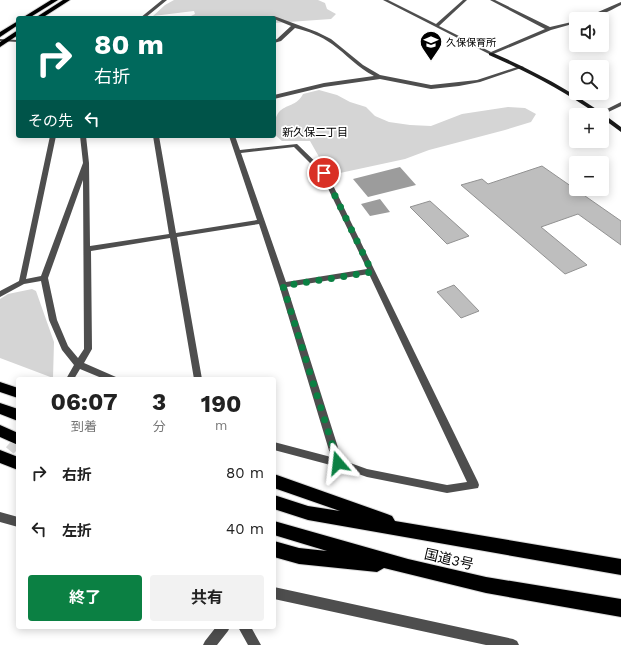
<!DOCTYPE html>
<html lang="ja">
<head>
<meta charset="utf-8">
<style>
	body { margin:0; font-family:"Work Sans","Noto Sans JP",sans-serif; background:#f2f2f2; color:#222; height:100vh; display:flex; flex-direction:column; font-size:15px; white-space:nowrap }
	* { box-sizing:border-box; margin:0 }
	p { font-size:13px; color:#767676 }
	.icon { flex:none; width:22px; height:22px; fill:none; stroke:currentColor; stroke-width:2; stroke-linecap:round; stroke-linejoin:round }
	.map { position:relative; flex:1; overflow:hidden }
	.sheet { position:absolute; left:16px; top:377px; width:260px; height:252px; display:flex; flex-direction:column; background:#fff; border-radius:4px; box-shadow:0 2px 10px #0003 }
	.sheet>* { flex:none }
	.guide { position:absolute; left:16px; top:16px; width:260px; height:122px; border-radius:4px; box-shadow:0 2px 10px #0003; background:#00695c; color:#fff; overflow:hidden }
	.tools { position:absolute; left:569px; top:12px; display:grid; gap:8px }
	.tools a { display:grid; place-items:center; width:40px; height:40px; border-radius:4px; background:#fff; box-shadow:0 2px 10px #0003; font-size:20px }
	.pin { position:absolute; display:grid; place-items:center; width:34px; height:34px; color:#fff; margin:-17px; border:2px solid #fff; border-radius:50%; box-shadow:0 1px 4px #0007 }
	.me { position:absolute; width:44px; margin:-22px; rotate:343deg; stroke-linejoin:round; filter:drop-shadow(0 0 3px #0008) }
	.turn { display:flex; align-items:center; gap:14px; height:84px; padding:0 12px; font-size:18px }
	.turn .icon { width:52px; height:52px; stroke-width:2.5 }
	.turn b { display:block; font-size:28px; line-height:34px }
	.then { display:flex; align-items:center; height:38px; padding:0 12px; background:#0003; gap:8px; font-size:15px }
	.eta { display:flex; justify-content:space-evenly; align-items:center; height:68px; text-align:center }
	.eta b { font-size:24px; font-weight:700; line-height:28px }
	.action { display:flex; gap:8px; margin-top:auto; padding:8px 12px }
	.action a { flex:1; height:46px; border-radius:4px; background:#0b8043; color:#fff; font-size:16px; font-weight:700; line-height:46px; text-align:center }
	.action a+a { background:#f2f2f2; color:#222 }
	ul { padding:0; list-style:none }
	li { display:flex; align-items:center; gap:12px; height:56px; padding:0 12px }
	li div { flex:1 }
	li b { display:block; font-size:15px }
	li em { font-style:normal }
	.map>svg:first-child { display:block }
	.green { fill:#d5d5d5 }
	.water { fill:#9c9c9c }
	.building { fill:#bebebe; stroke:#929292 }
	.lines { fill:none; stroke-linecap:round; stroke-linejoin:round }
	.street-tunnel { stroke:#d9d9d9; stroke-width:10; stroke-dasharray:10 5; stroke-linecap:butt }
	.primary-casing { stroke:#dbdbdb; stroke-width:2 }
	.highway-casing { stroke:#dbdbdb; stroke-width:2 }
	.street { fill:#4e4e4e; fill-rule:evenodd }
	.secondary { fill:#1b1b1b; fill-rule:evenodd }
	.primary { fill:#000; fill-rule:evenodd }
	.highway { fill:#000; fill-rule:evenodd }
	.route { stroke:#0b8043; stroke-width:7; stroke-dasharray:0 12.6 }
	.labels { text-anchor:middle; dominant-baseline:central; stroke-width:3.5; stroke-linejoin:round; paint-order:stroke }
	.far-poi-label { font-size:10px; fill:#000; stroke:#fff; text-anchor:start }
	.far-neighbourhood-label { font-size:11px; fill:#000; stroke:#fff }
	.near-street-label { font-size:14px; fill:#000; stroke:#fff }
</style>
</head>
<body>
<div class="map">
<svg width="621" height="645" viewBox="0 0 621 645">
	<rect width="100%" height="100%" fill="#fff"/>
	<path class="green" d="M174 0H318L325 3 327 9 336 14 331 19 274 23V18H187L195 14 194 11 153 16 165 5Z
		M319 90 337 95 350 102 366 107 375 116 389 122 410 125 431 126 462 114 508 107 525 108 536 114 531 122 505 130 429 150 405 159 340 173 323 164 310 141H282L274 134C274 98 293 113 303 94Z
		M32 289 36 291 54 342 53 378 0 358V299L8 294Z"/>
	<path class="water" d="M400 167 416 185 368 197 353 179Z
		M380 199 390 212 370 216 361 204Z"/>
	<path class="building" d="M542 166 621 221V245L578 214 541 227 587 265 565 274 461 185 482 179 488 184Z
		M430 201 469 236 447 244 410 207Z
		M454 285 479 311 461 318 437 292Z"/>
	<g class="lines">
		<path class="street-tunnel" d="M0 462 18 441"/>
		<g class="primary-casing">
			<path id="primary" d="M51 0H58L29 18H22Z
				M63 0H70L42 18H35Z
				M18 21V25L0 37V32Z
				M18 30V35L0 47V42Z"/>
		</g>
		<g class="highway-casing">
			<path id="highway" d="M0 382 18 388V398L0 392Z
				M0 403 18 409V421L0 414Z
				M0 425 18 433V445L0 437Z
				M0 450 18 457V470L0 463Z
				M274 474 387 514 392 516 395 521 621 559V575L308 520 274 509V495L308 506 340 511 274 488Z
				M274 521 408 559 486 577 621 599V617L486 593 384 568 377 572 299 564 274 557V541L299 548 327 551 274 535Z"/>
		</g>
		<path class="street" d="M162 0H167L145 18H140Z
			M383 0H388L436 24 463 0H467L439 26 491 52 545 29 490 0H495L550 27 576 21V23L551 30 491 55Z
			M621 2V5C609 11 596 19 582 19Z
			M270 16H274L317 32 331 39 363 65 380 75 431 85 477 80 520 66 524 67 480 82 459 86 431 89 380 79 324 87 274 99V95L324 83 374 76C358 68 346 54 332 44 321 36 308 31 295 28L281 41 274 43V40L277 39 291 26 274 19V18H270Z
			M0 39 18 40V42L0 41Z
			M621 102V106L602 115 597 114Z
			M50 136H56L26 279 41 276 83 163 80 136H86L89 163 90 246 169 234 153 136H159L176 233 257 220 229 136H235L240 150 297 144 327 173 478 482 479 485 478 488 447 493 367 477 338 467 274 450V442L331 457 279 285 259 224 177 237 202 379H194L170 238 91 251 92 349 84 363 116 377 117 379H104L80 369 74 379H66L74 365 62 350 49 320 41 281 24 284 0 297V291L19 281ZM294 147 321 174 367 269 286 282 241 153ZM83 180 84 349 78 358 68 346 57 320 48 278ZM369 274 467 482 447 485 367 469 342 460 287 287Z
			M0 512 18 517V527L0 522Z
			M274 587 513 639 517 641 519 645H486L274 599Z
			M216 627H230L228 631 217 645H203L205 641Z
			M238 627H251L261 645H248Z"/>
		<path class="secondary" d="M489 53H493C539 73 581 96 621 127V132L602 118V115H598C564 91 528 72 489 55Z"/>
		<use href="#primary" class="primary"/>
		<use href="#highway" class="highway"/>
	</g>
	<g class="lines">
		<path class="route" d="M324 173 372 272 283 286 338 463"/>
	</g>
	<defs>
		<g id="school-pin" transform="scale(1.15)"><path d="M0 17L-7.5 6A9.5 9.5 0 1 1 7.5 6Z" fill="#000" stroke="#fff"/><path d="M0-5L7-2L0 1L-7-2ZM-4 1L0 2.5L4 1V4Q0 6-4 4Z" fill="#fff"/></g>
	</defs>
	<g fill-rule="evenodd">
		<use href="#school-pin" x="431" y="42"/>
	</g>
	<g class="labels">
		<g class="far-poi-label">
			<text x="446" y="42">久保保育所</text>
		</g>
		<g class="far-neighbourhood-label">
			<text x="315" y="132">新久保二丁目</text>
		</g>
		<g class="near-street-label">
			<text transform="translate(449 559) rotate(13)">国道3号</text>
		</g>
	</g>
</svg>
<div class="tools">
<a><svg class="icon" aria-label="sound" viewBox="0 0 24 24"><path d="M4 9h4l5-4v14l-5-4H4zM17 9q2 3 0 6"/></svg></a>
<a><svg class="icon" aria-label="search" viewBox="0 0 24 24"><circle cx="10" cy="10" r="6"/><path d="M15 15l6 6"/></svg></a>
<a>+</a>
<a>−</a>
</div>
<div class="pin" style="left:324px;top:173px;background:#d93025"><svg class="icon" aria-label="arrive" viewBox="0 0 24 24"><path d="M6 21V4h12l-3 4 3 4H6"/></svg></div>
<svg class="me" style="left:338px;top:463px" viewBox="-20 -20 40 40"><path d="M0-17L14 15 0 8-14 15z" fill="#0b8043" stroke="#fff" stroke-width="4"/></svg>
<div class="guide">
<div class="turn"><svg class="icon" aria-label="right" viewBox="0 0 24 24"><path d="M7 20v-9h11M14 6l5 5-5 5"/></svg><div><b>80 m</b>右折</div></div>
<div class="then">その先<svg class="icon" aria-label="left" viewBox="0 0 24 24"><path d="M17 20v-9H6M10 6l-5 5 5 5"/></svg></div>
</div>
<section class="sheet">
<div class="eta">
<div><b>06:07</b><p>到着</p></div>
<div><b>3</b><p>分</p></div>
<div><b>190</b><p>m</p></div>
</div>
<ul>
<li><svg class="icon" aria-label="right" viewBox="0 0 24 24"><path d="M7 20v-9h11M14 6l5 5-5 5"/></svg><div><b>右折</b></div><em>80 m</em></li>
<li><svg class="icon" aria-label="left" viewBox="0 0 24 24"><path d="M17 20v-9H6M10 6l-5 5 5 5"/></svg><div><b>左折</b></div><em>40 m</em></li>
</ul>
<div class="action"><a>終了</a><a>共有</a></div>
</section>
</div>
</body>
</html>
